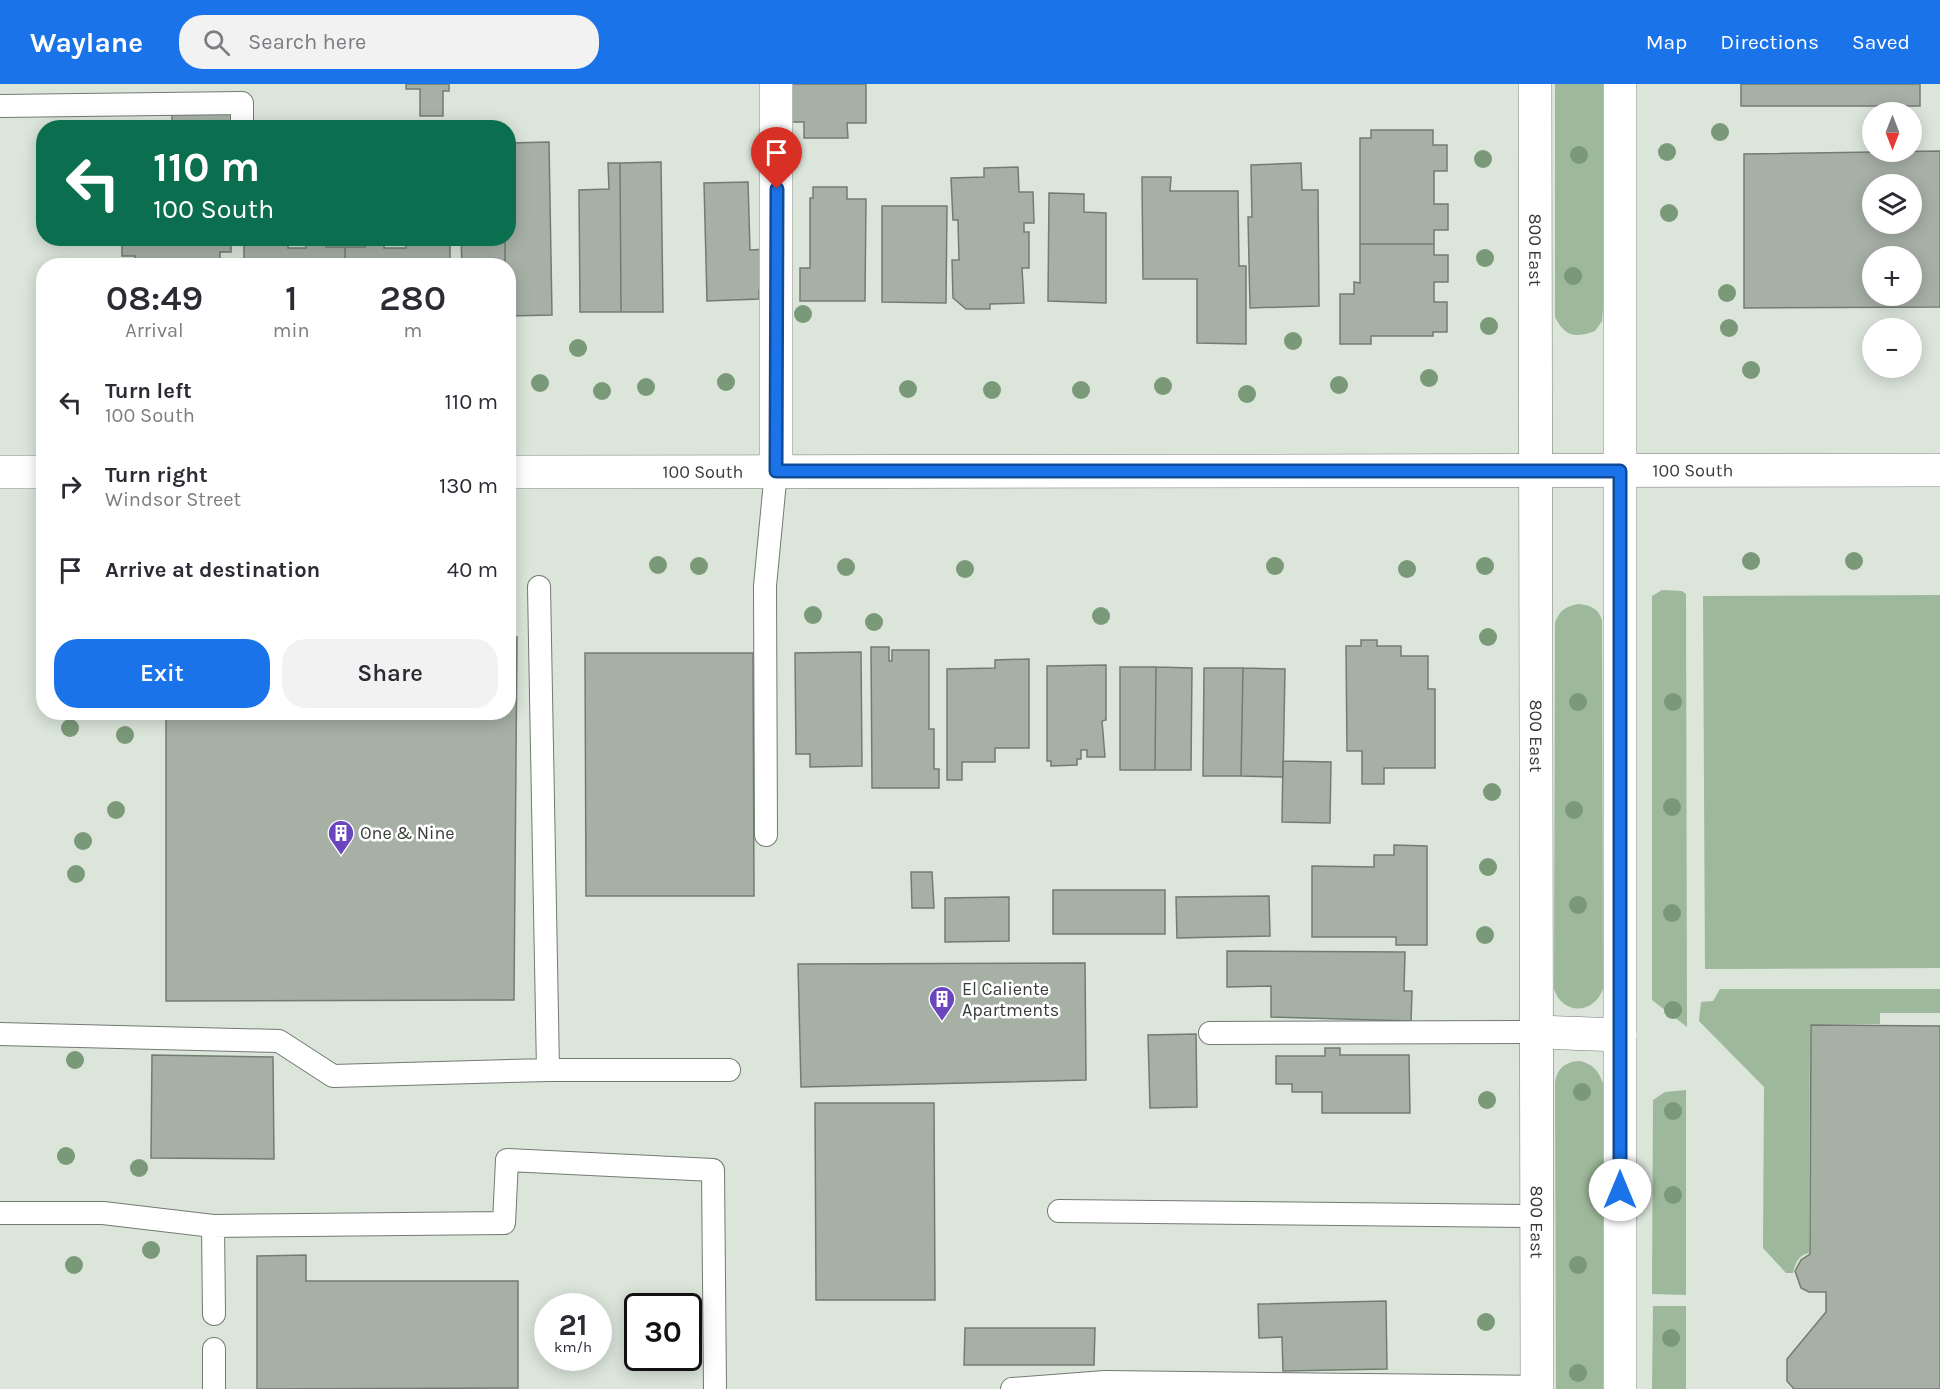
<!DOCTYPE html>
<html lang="en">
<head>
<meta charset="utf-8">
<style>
	body { margin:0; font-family:Karla,sans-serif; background:#f2f2f3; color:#2b2b33; height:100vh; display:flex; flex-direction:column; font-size:22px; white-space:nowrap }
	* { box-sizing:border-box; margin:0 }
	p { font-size:20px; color:#7c7c81 }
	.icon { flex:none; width:33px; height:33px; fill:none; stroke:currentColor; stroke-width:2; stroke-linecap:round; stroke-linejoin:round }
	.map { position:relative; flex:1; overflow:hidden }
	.side { position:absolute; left:36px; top:174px; width:480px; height:462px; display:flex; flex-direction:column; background:#fff; border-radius:24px; box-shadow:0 3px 15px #0003 }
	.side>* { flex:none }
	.hud { position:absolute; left:36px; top:36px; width:480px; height:126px; border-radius:24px; box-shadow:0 3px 15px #0003; background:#0b6e4f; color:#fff; overflow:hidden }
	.needle { width:39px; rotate:180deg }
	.tools { position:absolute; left:1862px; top:18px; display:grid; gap:12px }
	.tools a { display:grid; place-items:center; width:60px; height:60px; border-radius:50%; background:#fff; box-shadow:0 3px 15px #0003; font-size:30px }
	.speed { position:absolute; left:534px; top:1209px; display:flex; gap:12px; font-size:30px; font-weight:700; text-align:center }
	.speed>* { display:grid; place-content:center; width:78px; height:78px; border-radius:50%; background:#fff; box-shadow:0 3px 15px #0003; line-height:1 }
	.speed small { font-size:15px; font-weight:400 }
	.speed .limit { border:3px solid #111; border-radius:9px; background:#fff; color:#111 }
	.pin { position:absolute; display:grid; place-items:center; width:51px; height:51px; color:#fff; margin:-62px -26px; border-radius:50% 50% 50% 0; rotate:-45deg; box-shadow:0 0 6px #0007 }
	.pin .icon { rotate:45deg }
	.me { position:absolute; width:66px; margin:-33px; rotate:0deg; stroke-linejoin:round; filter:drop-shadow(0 0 4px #0008) }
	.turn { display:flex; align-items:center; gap:21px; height:126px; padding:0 18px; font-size:27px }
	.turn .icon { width:78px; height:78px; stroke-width:2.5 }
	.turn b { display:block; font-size:42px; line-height:51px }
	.eta { display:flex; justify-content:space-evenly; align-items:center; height:102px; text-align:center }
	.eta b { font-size:36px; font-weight:600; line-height:42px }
	.button { display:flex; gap:12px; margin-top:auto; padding:12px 18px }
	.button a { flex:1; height:69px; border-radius:24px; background:#1a73e8; color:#fff; font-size:24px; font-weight:600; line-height:69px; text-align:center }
	.button a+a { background:#f2f2f3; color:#2b2b33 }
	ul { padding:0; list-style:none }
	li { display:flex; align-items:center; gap:18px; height:84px; padding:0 18px }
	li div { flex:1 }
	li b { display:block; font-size:22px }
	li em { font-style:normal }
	header { display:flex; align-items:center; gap:36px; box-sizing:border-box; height:84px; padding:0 30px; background:#1a73e8; color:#fff }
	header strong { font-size:28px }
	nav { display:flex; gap:33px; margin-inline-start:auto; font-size:21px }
	.search { width:420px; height:54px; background:#f2f2f3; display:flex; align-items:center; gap:15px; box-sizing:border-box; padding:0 21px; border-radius:24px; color:#7c7c81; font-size:22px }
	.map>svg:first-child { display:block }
	.green { fill:#9db89a }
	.building { fill:#a6b0a5; stroke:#737c72; stroke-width:1.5; fill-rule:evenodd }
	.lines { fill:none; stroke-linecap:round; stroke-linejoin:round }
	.service-casing { stroke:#727b71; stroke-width:24 }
	.minor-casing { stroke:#727b71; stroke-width:34 }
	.secondary-casing { stroke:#727b71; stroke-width:34 }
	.service { stroke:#fff; stroke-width:22 }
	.minor { stroke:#fff; stroke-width:33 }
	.secondary { stroke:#fff; stroke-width:33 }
	.tree { fill:#7a9978 }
	.route-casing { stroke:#114b97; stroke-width:15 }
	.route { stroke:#1a73e8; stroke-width:10 }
	.labels { text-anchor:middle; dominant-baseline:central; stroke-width:5; stroke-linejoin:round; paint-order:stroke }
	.street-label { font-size:18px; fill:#383c38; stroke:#fff }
	.poi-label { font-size:18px; fill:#383c38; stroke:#fff; text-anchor:start }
</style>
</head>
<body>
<header>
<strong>Waylane</strong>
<div class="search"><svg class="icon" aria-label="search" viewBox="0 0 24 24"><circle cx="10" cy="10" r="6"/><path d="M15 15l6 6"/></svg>Search here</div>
<nav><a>Map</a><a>Directions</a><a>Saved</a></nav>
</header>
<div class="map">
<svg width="1940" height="1305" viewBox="0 0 1940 1305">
	<rect width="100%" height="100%" fill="#dbe5da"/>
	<path class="green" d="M1555 0H1603V224L1602 237 1595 247C1575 254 1565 253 1555 233Z
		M1662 506 1682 507 1686 510 1687 943 1652 916V512Z
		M1940 511V884L1705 885 1703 512Z
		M1578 520C1590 521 1598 524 1602 536L1603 905C1594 930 1563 932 1554 905L1555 539C1560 526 1565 523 1578 520Z
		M1720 905H1940V929H1880V940L1810 941 1809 1169C1798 1171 1795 1180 1793 1189H1786L1763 1164 1764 1003 1699 937 1701 918 1713 917Z
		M1580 977C1594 981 1598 986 1603 999V1305H1556L1555 999C1557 984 1565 978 1580 977Z
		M1686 1006V1211L1652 1210 1653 1016 1665 1008Z
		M1653 1222H1686V1305H1652Z"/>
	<path class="building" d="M406 0H449V7H443V32H420V5H406Z
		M792 0H866V39H847L848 54H804V38H792Z
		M1741 0H1920V22H1741Z
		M172 26H232V44H124V38H172Z
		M1371 46H1433V61H1447V87H1434V120H1448V146H1434V160H1360V54H1371Z
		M549 58 552 231 508 232V182H505V154H508L509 59Z
		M1940 67V223L1744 224V70ZM1872 100H1911V140H1872ZM1872 172H1911V212H1872Z
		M661 78 663 228H621L620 79Z
		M608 79H620L621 228H580L579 106 609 105Z
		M1301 79 1302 106H1318L1319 222 1250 224 1248 133H1252L1251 81Z
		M1018 83 1019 108H1033L1034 139H1024V148H1029V184H1022L1024 219 990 220V225H966L953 214 952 176H959L958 136H953L951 94 984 93V84Z
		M1142 93H1171L1170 107H1238L1239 182H1246V260L1197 259V195H1143Z
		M748 98 750 166 769 165 770 206H759V215L707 217 704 99Z
		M813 103H847V115H866L865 217H800V184H810V114H813Z
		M1049 109 1084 110V128L1106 129V219L1048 217Z
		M882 122H947L946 219 882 218Z
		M122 154H231V168H220V182H135V172H122Z
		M244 154H288V164H306V157H326V163H345V182H244Z
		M364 154H384V164H406V154H450V182H345V163H365Z
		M461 154H505V182H462Z
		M1360 160H1434V171H1448V198H1434V218H1447V248H1433V252H1371V260H1340V210H1354V198L1360 199Z
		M508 553H517L514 916 166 917V628H508Z
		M1361 556H1377V562H1401V572H1428V605H1435V684H1384V700H1362V667H1347L1346 562H1361Z
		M871 563H889V577H892V566H929V645H934V685H939V704H872Z
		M861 568 862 682 810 683V670H796L795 569Z
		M585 569H753L754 812H586Z
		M1029 575V664H995V678H962V696H947V585L995 584V576Z
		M1106 581V636L1102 637 1105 673H1087V666H1081V675H1077V681L1051 682V677H1047V582Z
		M1120 583H1156L1155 686H1120Z
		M1156 583 1192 584 1191 686H1155Z
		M1204 584H1243L1241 692H1203Z
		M1243 584 1285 585 1283 693 1241 692Z
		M1283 677 1331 678 1330 739 1282 738Z
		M1394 761 1427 762V861H1396V853H1312V782L1374 783V771H1394Z
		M911 788H932L934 824H912Z
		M1053 806H1165V850H1053Z
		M1269 812 1270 852 1177 854 1176 813Z
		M1009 813V857L945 858V814Z
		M1227 867 1405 868 1404 907H1412L1411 937 1271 933V902L1227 903Z
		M1085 879 1086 996 801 1003 798 880Z
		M1811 941 1940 942V1305H1794L1787 1297V1275L1826 1228V1208H1809L1801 1204 1795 1187 1801 1176 1810 1170Z
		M1196 950 1197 1023 1150 1024 1148 951Z
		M1325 964H1340V971H1409L1410 1029H1322V1008H1292V1000H1276V972H1325Z
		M152 971 273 973 274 1075 151 1074Z
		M815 1019H934L935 1216H816Z
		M306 1171V1197H518V1304L257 1305V1172Z
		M1386 1217 1387 1285 1283 1287 1282 1253 1259 1254 1258 1220Z
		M965 1244H1095L1094 1281H964Z"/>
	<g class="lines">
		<g class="service-casing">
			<path id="service" d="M0 22 242 19V44
				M539 503 548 986
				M766 751 765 502 776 387
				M1210 949 1537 948
				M0 950 279 957 333 992 548 986H729
				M1059 1127 1537 1132
				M0 1129H103L213 1142 504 1139 507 1076 713 1086 715 1305
				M213 1142 214 1230
				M214 1265V1305
				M1012 1305 1105 1298 1537 1303"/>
		</g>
		<g class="minor-casing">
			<g id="minor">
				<path d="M776 0V387"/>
				<path id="s1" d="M1535 0 1537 1305"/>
				<path d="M1620 0V1305"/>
				<path d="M1537 948 1620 951"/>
			</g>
		</g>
		<g class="secondary-casing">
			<g id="secondary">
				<path d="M0 388H44"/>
				<path id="s2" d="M508 388 1940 386"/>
			</g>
		</g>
		<use href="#service" class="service"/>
		<use href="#minor" class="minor"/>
		<use href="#secondary" class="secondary"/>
	</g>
	<g class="tree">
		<circle cx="1720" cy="48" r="9"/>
		<circle cx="1667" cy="68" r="9"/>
		<circle cx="1579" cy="71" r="9"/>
		<circle cx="1483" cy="75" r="9"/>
		<circle cx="1669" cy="129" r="9"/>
		<circle cx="1485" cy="174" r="9"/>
		<circle cx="1573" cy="192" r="9"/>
		<circle cx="1727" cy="209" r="9"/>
		<circle cx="803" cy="230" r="9"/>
		<circle cx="1489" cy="242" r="9"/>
		<circle cx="1729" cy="244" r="9"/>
		<circle cx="1293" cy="257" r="9"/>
		<circle cx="578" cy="264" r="9"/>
		<circle cx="1751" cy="286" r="9"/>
		<circle cx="1429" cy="294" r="9"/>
		<circle cx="726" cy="298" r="9"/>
		<circle cx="540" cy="299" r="9"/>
		<circle cx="1339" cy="301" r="9"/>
		<circle cx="1163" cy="302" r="9"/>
		<circle cx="646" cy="303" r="9"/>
		<circle cx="908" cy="305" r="9"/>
		<circle cx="992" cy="306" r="9"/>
		<circle cx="1081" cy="306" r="9"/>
		<circle cx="602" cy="307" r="9"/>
		<circle cx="1247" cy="310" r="9"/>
		<circle cx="1751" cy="477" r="9"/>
		<circle cx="1854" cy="477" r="9"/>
		<circle cx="658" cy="481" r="9"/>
		<circle cx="699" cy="482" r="9"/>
		<circle cx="1275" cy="482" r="9"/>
		<circle cx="1485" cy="482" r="9"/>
		<circle cx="846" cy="483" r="9"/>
		<circle cx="965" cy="485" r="9"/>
		<circle cx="1407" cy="485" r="9"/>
		<circle cx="813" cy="531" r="9"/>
		<circle cx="1101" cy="532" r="9"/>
		<circle cx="874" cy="538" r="9"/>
		<circle cx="1488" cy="553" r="9"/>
		<circle cx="1578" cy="618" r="9"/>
		<circle cx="1673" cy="618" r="9"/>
		<circle cx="70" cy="644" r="9"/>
		<circle cx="125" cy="651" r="9"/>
		<circle cx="1492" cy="708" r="9"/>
		<circle cx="1672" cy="723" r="9"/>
		<circle cx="116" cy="726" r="9"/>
		<circle cx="1574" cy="726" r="9"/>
		<circle cx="83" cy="757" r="9"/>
		<circle cx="1488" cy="783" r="9"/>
		<circle cx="76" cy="790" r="9"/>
		<circle cx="1578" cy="821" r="9"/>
		<circle cx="1672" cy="829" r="9"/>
		<circle cx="1485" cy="851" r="9"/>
		<circle cx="1673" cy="926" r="9"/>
		<circle cx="75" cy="976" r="9"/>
		<circle cx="1582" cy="1008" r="9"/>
		<circle cx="1487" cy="1016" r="9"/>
		<circle cx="1673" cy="1027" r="9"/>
		<circle cx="66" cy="1072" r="9"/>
		<circle cx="139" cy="1084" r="9"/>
		<circle cx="1673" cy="1111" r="9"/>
		<circle cx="151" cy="1166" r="9"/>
		<circle cx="74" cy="1181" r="9"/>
		<circle cx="1578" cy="1181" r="9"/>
		<circle cx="1486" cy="1238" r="9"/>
		<circle cx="1671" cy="1254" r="9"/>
		<circle cx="1578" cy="1289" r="9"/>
	</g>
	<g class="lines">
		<g class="route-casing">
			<path id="route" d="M777 105 776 387H1620V1106"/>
		</g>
		<use href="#route" class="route"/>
	</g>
	<defs>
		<g id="building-pin" transform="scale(1.35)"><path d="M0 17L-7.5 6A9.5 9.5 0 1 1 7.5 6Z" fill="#6a45be" stroke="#fff"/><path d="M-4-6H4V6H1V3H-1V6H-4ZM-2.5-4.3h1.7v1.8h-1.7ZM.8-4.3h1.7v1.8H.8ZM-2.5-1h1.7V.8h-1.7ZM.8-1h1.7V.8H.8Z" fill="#fff"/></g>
	</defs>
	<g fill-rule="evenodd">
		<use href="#building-pin" x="341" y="749"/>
		<use href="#building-pin" x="942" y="915"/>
	</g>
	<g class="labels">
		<g class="street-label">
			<text stroke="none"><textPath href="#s1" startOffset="166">800 East</textPath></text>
			<text stroke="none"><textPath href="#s2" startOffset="1185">100 South</textPath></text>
			<text stroke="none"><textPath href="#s2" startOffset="195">100 South</textPath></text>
			<text stroke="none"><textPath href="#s1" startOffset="652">800 East</textPath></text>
			<text stroke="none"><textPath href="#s1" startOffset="1138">800 East</textPath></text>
		</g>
		<g class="poi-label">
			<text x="360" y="749">One &amp; Nine</text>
			<text x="962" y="905">El Caliente<tspan x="962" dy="21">Apartments</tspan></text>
		</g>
	</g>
</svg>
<div class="tools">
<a><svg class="needle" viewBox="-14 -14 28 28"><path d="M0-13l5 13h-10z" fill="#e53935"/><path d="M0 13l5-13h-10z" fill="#7c7c81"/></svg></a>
<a><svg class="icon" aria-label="layers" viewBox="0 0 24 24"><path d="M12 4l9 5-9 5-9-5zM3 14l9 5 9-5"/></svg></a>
<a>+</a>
<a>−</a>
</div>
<div class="speed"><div>21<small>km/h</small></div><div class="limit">30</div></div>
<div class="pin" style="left:777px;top:105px;background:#d93025"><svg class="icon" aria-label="arrive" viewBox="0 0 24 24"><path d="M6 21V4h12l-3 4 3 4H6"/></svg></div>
<svg class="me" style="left:1620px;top:1106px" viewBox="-20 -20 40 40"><circle r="19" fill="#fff"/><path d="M0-13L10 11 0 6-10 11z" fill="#1a73e8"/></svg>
<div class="hud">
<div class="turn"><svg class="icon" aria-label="left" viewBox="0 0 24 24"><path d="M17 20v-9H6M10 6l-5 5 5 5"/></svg><div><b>110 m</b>100 South</div></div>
</div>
<section class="side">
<div class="eta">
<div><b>08:49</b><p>Arrival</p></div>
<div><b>1</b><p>min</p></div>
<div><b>280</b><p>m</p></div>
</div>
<ul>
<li><svg class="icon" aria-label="left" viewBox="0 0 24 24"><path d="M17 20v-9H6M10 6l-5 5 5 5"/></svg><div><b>Turn left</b><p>100 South</p></div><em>110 m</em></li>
<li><svg class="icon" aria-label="right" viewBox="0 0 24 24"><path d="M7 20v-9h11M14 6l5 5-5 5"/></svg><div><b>Turn right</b><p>Windsor Street</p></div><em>130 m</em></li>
<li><svg class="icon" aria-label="arrive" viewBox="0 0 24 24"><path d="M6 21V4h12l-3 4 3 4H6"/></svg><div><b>Arrive at destination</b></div><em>40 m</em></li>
</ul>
<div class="button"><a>Exit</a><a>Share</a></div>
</section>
</div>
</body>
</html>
